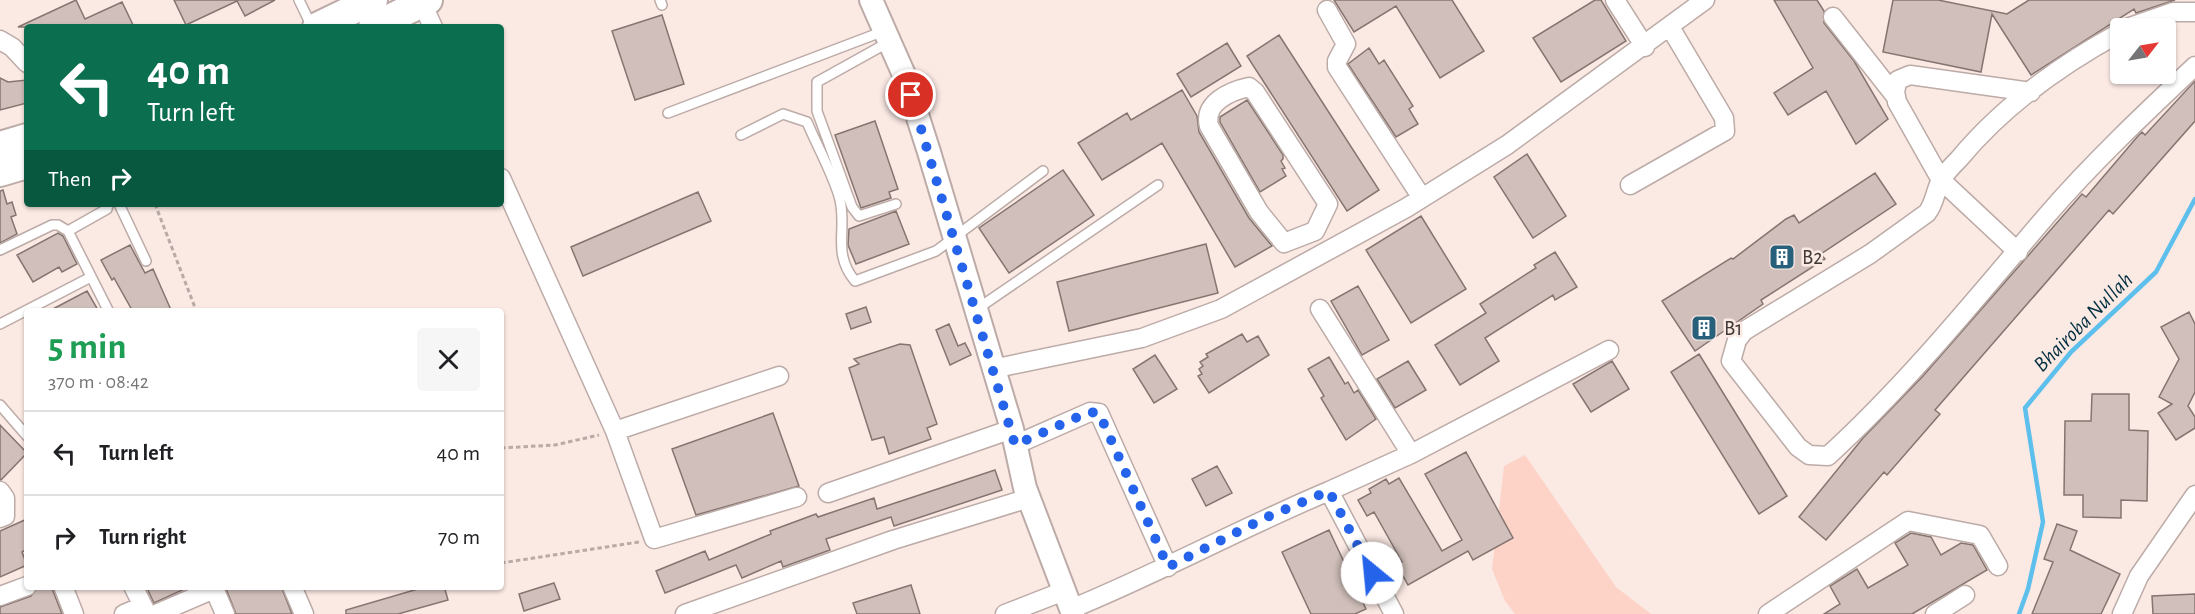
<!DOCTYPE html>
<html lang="en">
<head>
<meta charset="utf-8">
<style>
	body { margin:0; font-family:"Alegreya Sans",sans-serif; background:#f6f6f6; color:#202124; height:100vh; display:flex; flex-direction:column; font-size:22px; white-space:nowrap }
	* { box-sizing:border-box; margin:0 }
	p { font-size:20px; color:#757577 }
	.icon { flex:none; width:33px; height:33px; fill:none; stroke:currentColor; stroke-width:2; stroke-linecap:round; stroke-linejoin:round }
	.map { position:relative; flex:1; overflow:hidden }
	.side { position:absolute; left:24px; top:308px; width:480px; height:282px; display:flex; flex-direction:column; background:#fff; border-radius:6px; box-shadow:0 2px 4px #0004 }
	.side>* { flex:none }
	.hud { position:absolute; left:24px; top:24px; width:480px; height:183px; border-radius:6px; box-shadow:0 2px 4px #0004; background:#0b6e4f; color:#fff; overflow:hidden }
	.needle { width:39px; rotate:59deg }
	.controls { position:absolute; left:2110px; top:18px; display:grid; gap:12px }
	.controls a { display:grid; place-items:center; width:66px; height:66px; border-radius:6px; background:#fff; box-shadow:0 2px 4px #0004; font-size:30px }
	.pin { position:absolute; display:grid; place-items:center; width:51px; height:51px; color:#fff; margin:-26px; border:3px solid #fff; border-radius:50%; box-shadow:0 2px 6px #0007 }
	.me { position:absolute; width:66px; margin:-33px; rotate:332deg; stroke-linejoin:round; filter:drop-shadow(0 0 4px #0008) }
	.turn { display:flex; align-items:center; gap:21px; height:126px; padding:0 24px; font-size:27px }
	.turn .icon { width:78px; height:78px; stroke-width:2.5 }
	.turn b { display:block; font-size:42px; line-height:51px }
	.then { display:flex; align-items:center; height:57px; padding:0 24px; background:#0003; gap:12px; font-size:22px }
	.round { display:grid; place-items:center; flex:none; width:63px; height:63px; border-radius:6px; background:#f6f6f6 }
	.overview { display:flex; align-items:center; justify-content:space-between; height:102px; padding:0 24px }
	h1 { font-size:36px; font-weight:700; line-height:45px; color:#1e9e55 }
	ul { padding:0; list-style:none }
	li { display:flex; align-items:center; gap:18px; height:84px; padding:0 24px; border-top:2px solid #e0e0e0 }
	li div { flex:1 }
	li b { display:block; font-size:22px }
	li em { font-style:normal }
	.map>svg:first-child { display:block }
	.green { fill:#fdd3c8 }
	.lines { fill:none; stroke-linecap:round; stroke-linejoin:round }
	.stream { stroke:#5dbfec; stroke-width:4.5 }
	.building { fill:#d0bfba; stroke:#857571; stroke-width:1.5 }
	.service-casing { stroke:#bcaba7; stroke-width:12 }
	.minor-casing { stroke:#bcaba7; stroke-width:21 }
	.tertiary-casing { stroke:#bcaba7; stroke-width:26 }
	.primary-casing { stroke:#bcaba7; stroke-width:32 }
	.path { stroke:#b8aaa6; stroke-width:3; stroke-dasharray:4.5 3; stroke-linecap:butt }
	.service { stroke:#fff; stroke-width:9 }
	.minor { stroke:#fff; stroke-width:18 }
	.tertiary { stroke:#fff; stroke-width:22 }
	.primary { stroke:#fff; stroke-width:28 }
	.route { stroke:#2563eb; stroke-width:10; stroke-dasharray:0 18 }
	.labels { text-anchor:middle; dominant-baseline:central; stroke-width:5; stroke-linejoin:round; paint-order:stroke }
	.poi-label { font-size:21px; fill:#3f3837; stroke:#fbe9e4; text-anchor:start }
	.water-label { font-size:22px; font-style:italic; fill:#012f41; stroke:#fbe9e4 }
</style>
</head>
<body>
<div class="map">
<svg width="2195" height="614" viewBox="0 0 2195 614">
	<rect width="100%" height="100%" fill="#fbe9e4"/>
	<path class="green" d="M1525 455 1616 587 1651 614H1515L1505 601 1492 569 1504 466Z"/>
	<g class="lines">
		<path class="stream" d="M2019 614 2028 589 2043 522 2025 408 2071 352 2156 272 2195 199"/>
	</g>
	<path class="building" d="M76 0 85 19 122 2 134 27H18Z
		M174 0H275L245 16 237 1 186 25Z
		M1334 0H1452L1484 51 1440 78 1396 6 1354 32Z
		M1595 0H1601L1626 41 1561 82 1533 38Z
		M1774 0H1817L1824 11V23L1854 61 1888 119 1856 144 1826 91 1788 115 1774 93 1813 68Z
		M1893 0H1938L2007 14 2029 0H2175L2136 13 2134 9 2031 75 1992 14 1981 72 1883 52Z
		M662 15 684 84 635 100 612 31Z
		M1279 35 1379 190 1347 211 1247 56Z
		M1227 43 1241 66 1191 97 1177 74Z
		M1369 48 1379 64 1384 60 1413 106 1409 109 1418 124 1396 137 1348 64Z
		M0 78 8 82 27 80V103L0 110Z
		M2195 81V121L2113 214 2109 210 1935 410 1940 414 1887 475 1884 472 1826 540 1799 517 1863 438 1923 376 2082 194 2086 197 2138 136 2142 132 2145 135Z
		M1182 90 1197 116 1199 132 1249 218 1272 246 1235 267 1162 143 1102 180 1078 143 1127 113 1131 120Z
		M1247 100 1283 155V159L1281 161 1285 168 1282 169 1286 176 1260 192 1220 122V117Z
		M875 121 898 189 889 192 891 198 861 208 835 135Z
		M1527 154 1566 216 1533 238 1494 177Z
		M1063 170 1094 215 1009 273 979 228Z
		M1875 173 1896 204 1821 254 1825 259 1761 300 1763 304 1695 351 1662 301 1731 258 1733 259 1786 219 1794 215 1799 223Z
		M3 190 7 204 12 202 16 215 11 217 17 234 0 243V191Z
		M698 192 711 221 583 276 571 247Z
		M896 211 909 244 856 264 848 245 849 229Z
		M1421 216 1466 289 1411 323 1366 250Z
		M58 233 63 236 77 264 62 272 59 267 33 282 17 255Z
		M1206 244 1218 293 1069 331 1057 282Z
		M130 245 145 273 153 269 171 310H132L114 278 112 280 101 260Z
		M1555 252 1577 287 1555 300 1553 295 1485 338 1499 361 1460 385 1435 345 1486 313 1480 304 1536 268 1534 265Z
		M1358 286 1389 340 1362 355 1331 301Z
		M87 291 98 310H51Z
		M866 307 871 322 851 329 846 314Z
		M2189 312 2195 324V392L2188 406 2195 417V428L2176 440 2158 413 2172 404 2159 397 2179 359 2161 327Z
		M949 324 958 346 965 343 971 355 950 365 936 330Z
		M1242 334 1247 342 1258 336 1269 355 1209 393 1198 376 1202 374 1199 369 1203 366 1200 362 1208 357 1206 354Z
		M900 344 910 345 937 424 927 428 931 439 889 454 884 437 872 440 849 368 859 364 854 359Z
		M1699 354 1787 496 1759 514 1671 372Z
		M1155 355 1177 389 1154 403 1133 369Z
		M1329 357 1345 384 1348 382 1354 393 1358 390 1376 419 1346 440 1321 398 1324 396 1308 369Z
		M1408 361 1426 390 1395 408 1377 379Z
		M1612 361 1629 389 1591 412 1573 384Z
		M2092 394H2129V430L2148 431 2147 501 2121 500V518L2083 517V495H2064L2065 421H2091Z
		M773 413 799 486 696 515 672 449Z
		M0 425 27 453 1 480H0Z
		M1466 452 1513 538 1473 560 1468 551 1408 585 1397 565 1402 562 1374 512 1367 516 1358 500 1371 493 1369 489 1386 479 1389 484 1399 478 1442 551 1462 540 1425 474Z
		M1217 466 1232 493 1206 506 1192 479Z
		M995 470 1002 490 894 526 891 517 826 539 830 550 783 567 781 561 742 578 736 565 665 593 656 571 705 551 709 560 771 534 770 531 816 514 818 517 874 498 877 509Z
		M27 519V549L22 552 27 565 0 577V531Z
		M2057 524 2077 531 2070 550 2120 574 2101 614H2032L2053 562 2044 559Z
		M1329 530 1366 609 1355 614H1311L1282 552Z
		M1911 533 1931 537 1941 555 1961 543 1973 545 1987 570 1912 614H1824L1840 604 1830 586 1857 569 1868 588 1908 565 1895 543Z
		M554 583 560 599 524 611 519 594Z
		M911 585 920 614H857L853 603Z
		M38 586H51L62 614H0V607L31 596Z
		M146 586H191L154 603Z
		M225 586H281L292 614H236Z
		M428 586H444L448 600 398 614H346V610Z
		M2195 594V614H2153L2152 596Z"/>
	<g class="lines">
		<g class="service-casing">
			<path id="service" d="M299 0 312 27
				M660 0 662 5
				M889 42 817 82V111L852 207 859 216 896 204
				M668 113 884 31
				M741 135 783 114 807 122C816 144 835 178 840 200 847 231 832 253 855 281L936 251 1043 171
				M119 204 146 261
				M68 231 107 209 108 204
				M0 250 52 225H58L68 231 108 310
				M977 309 1158 185
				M0 324 91 277
				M0 405 27 436"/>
		</g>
		<g class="minor-casing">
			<path id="minor" d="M1615 0 1645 47
				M422 3 433 27
				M1327 10 1346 44 1337 61V67L1422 198
				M1833 17 1896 97
				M2127 28 2173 12H2195
				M2121 32C2062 64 2003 106 1959 159 1953 165 1946 172 1941 180 1935 191 1935 203 1927 213L1870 254 1744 331 1737 340 1731 361 1798 447 1809 455 1828 456C1909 382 1977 297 2048 214 2093 162 2145 113 2195 66
				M0 40 12 47 27 63
				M1249 87 1255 92 1328 204 1315 231 1284 243 1259 212 1209 126C1203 103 1230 91 1249 87Z
				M501 178 615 431 654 539 797 497
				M1630 185 1725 131 1724 118 1670 27
				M2018 252 1941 180 1897 102 1895 91 1898 80 1910 75 2031 92
				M1320 309 1411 454 1329 491
				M992 369 1142 338 1221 309 1406 208 1507 145 1705 0
				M615 431 779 376
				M1015 445 1090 412 1099 413 1168 567
				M1411 454 1609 350
				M0 491 5 498V516L0 518
				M828 493 1012 429
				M63 586 74 614
				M133 586 147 614
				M213 586 225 614
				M292 586 304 614
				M0 596 27 586
				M1071 609C1159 573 1241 528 1329 491L1394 614
				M124 614 143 606
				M156 614 214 589
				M685 614 893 540 1029 498
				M1005 614 1064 591
				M1768 614 1908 521 1980 535 1998 566
				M1935 614 1965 595
				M2122 614 2139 576 2195 495"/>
		</g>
		<g class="tertiary-casing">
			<path id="tertiary" d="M871 0 905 77 929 152 1012 429 1025 488 1073 614"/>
		</g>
		<g class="primary-casing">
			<path id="primary" d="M317 27 373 0
				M373 27 428 0
				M0 146 27 138
				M0 172 27 164"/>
		</g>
		<path class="path" d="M155 204 196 310
			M501 448 555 445 599 435
			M501 563 639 542"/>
		<use href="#service" class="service"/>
		<use href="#minor" class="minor"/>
		<use href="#tertiary" class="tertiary"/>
		<use href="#primary" class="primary"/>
	</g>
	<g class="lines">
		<path class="route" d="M911 95 1015 445 1089 412 1099 413 1168 567 1267 517 1329 491 1372 573"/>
	</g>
	<defs>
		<g id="building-square" transform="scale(1.35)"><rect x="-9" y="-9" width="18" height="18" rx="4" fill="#27607a" stroke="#fbe9e4"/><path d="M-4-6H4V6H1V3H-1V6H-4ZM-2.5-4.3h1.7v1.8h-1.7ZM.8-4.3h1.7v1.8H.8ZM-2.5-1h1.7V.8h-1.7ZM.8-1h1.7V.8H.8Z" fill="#fff"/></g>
	</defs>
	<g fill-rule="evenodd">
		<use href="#building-square" x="1782" y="257"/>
		<use href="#building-square" x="1704" y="328"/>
	</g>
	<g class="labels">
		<g class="poi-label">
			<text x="1802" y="257">B2</text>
			<text x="1724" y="328">B1</text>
		</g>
		<g class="water-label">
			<text transform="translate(2083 322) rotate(-45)">Bhairoba Nullah</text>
		</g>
	</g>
</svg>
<div class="controls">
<a><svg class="needle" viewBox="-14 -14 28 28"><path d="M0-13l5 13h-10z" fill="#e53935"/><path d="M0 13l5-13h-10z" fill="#757577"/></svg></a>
</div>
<div class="pin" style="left:911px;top:95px;background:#d93025"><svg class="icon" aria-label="arrive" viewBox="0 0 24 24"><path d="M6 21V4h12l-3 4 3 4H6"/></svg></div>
<svg class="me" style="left:1372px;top:573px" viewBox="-20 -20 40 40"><circle r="19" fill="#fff"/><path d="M0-13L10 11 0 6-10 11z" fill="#2563eb"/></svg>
<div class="hud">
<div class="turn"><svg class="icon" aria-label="left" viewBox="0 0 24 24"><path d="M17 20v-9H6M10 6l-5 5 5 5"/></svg><div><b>40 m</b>Turn left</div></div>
<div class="then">Then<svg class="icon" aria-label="right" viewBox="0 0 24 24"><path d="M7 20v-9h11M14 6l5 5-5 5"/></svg></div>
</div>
<section class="side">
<div class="overview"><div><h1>5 min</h1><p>370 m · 08:42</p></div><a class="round"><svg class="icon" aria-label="close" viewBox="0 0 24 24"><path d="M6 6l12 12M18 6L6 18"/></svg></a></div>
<ul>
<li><svg class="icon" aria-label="left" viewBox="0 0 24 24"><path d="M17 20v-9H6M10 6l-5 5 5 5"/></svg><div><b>Turn left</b></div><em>40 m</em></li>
<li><svg class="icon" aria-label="right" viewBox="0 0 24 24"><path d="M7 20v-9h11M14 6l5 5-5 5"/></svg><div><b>Turn right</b></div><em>70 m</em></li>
</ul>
</section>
</div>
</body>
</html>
